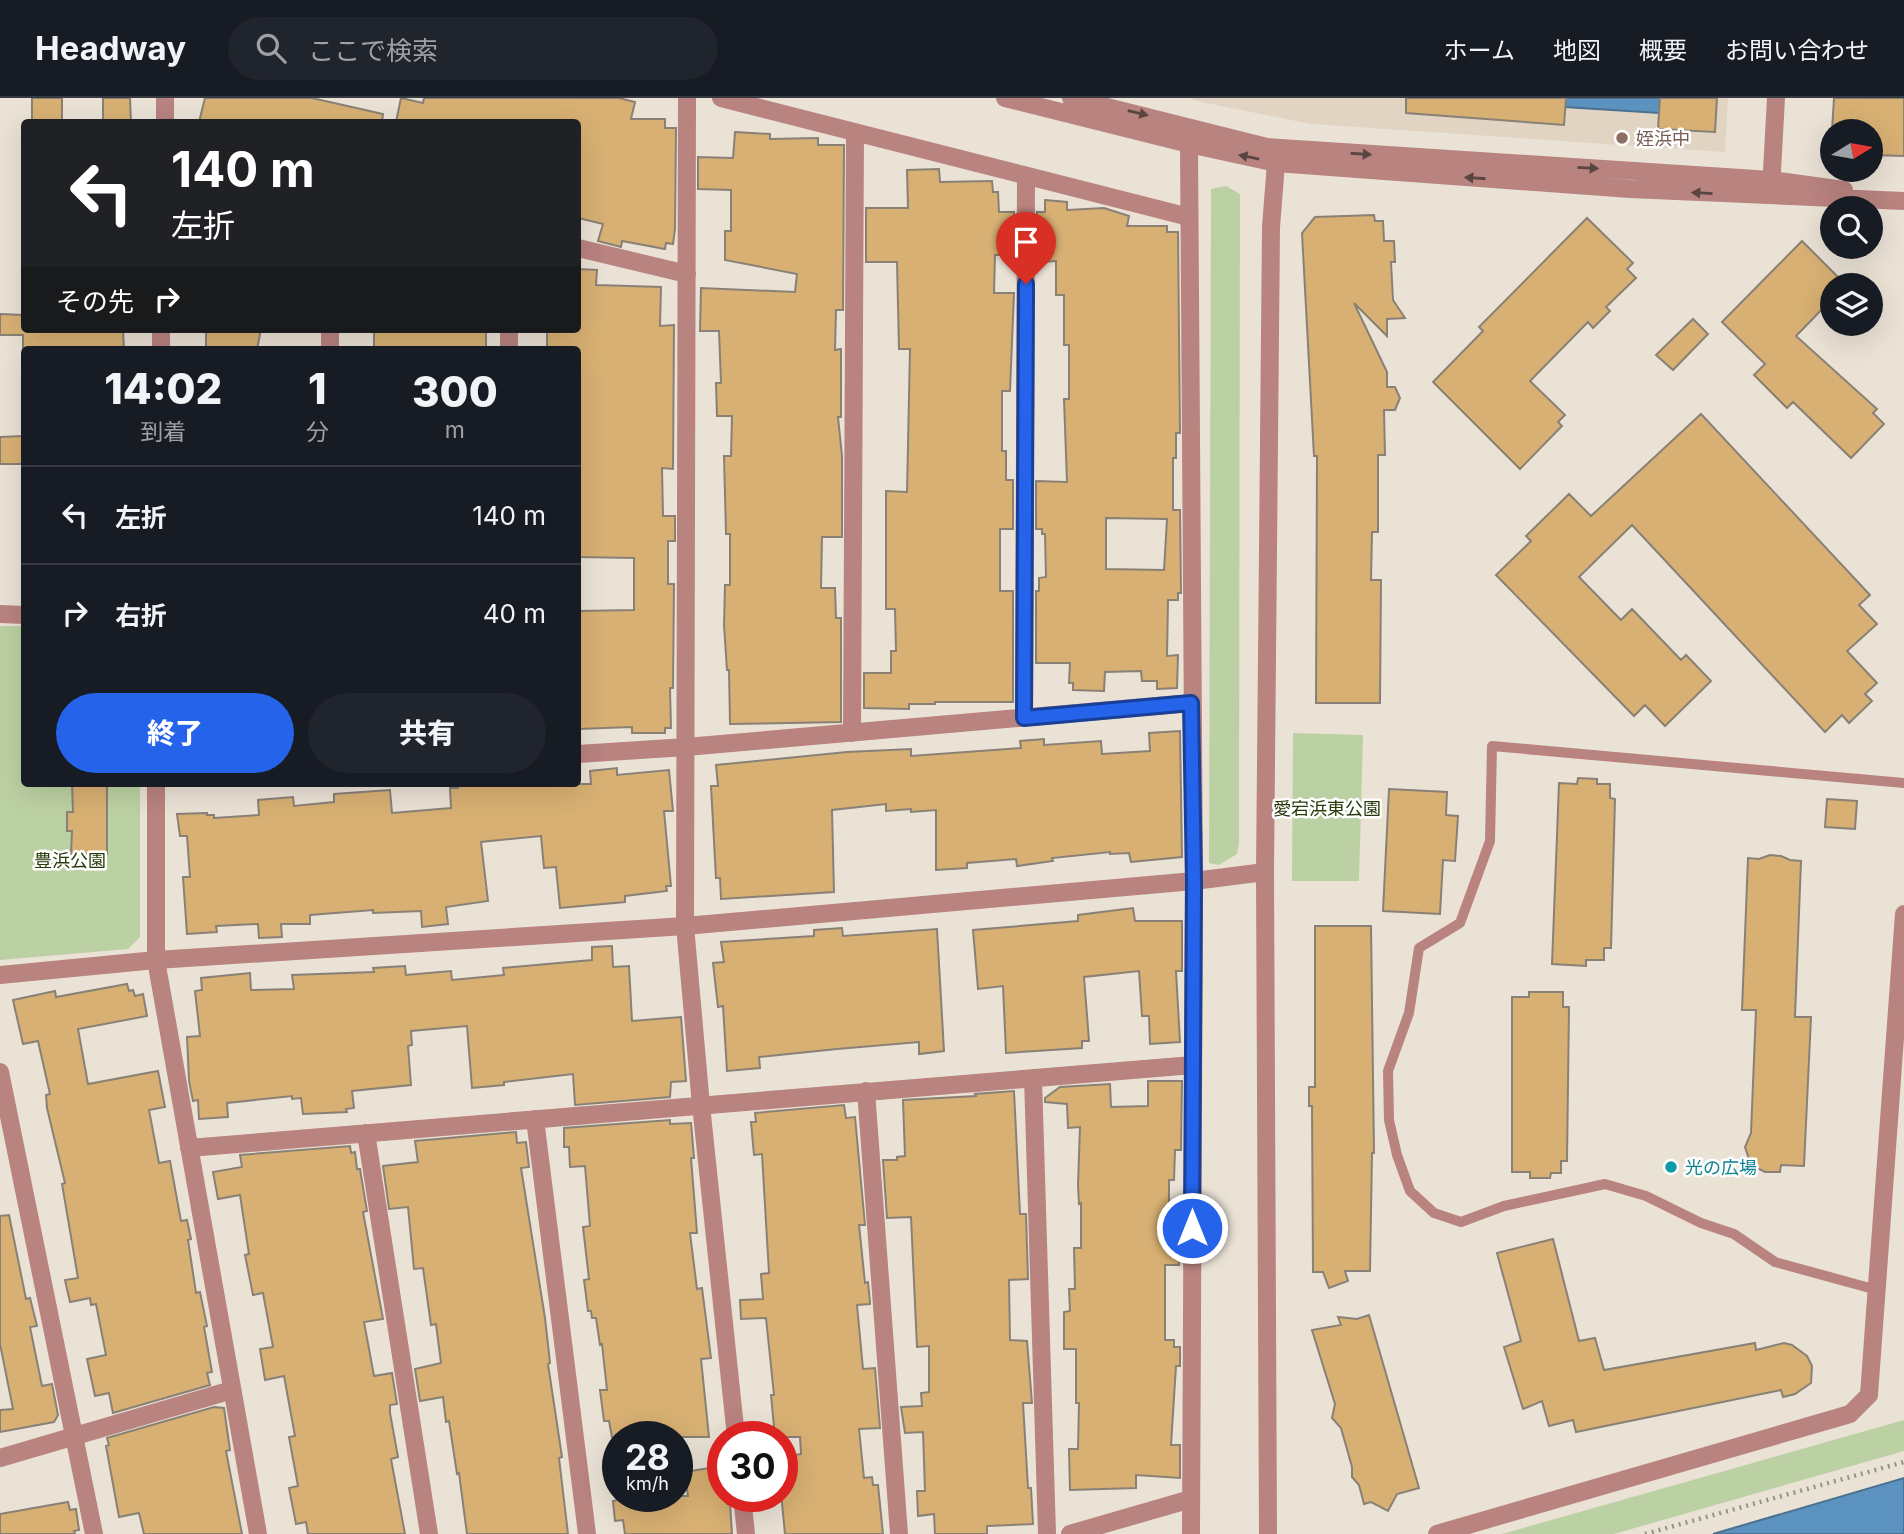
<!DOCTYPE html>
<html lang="ja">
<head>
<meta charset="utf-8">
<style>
	body { margin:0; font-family:Inter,"Noto Sans JP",sans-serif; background:#20242c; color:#f1f3f6; height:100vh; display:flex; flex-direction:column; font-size:26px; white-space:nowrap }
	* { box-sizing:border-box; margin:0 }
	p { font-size:23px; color:#9ea1a6 }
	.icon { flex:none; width:38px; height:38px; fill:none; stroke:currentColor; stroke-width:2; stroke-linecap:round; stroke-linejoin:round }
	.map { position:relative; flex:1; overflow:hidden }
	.details { position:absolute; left:21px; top:248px; width:560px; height:441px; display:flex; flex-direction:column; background:#171b24; border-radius:7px; box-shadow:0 7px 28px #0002 }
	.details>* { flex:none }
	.guide { position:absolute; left:21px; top:21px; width:560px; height:214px; border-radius:7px; box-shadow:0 7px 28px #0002; background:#202124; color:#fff; overflow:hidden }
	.needle { width:46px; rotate:79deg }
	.tools { position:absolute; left:1820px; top:21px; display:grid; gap:14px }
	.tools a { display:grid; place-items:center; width:63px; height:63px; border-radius:50%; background:#171b24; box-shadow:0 7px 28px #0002; font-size:35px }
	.speed { position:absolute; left:602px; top:1323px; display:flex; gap:14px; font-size:35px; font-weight:700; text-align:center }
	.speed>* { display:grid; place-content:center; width:91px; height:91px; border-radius:50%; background:#171b24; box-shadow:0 7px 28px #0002; line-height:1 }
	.speed small { font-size:18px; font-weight:400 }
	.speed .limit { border:10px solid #d22; background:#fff; color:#111 }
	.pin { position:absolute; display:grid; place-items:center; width:60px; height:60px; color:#fff; margin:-72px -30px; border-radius:50% 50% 50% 0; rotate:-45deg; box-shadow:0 0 7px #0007 }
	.pin .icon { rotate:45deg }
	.me { position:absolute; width:77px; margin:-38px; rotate:0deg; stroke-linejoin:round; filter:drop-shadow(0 0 5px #0008) }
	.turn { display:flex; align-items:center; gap:24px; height:147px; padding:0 35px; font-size:32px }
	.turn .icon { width:91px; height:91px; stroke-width:2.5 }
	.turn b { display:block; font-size:49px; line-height:60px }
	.then { display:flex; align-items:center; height:66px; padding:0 35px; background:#0003; gap:14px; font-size:26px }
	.eta { display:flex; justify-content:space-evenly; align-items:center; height:119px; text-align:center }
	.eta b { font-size:42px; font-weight:800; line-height:49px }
	.cta { display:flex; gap:14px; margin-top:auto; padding:14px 35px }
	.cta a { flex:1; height:80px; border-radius:42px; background:#2563eb; color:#fff; font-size:28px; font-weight:800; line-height:80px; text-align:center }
	.cta a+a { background:#20242c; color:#f1f3f6 }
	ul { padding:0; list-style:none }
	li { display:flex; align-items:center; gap:21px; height:98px; padding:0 35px; border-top:2px solid #363941 }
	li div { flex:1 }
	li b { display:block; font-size:26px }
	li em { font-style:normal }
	header { display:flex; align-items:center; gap:42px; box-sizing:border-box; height:98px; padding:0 35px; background:#171b24; border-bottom:2px solid #363941 }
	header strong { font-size:33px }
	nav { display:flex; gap:38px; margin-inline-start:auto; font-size:24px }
	.search { width:490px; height:63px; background:#20242c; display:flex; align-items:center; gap:18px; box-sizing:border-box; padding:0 24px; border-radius:38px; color:#9ea1a6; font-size:26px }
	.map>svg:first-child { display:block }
	.built { fill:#e1d4c3 }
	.green { fill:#bcd1a3 }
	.water { fill:#5b92c0; stroke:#4b7190; stroke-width:2 }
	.building { fill:#d8b073; stroke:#898176; stroke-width:2; fill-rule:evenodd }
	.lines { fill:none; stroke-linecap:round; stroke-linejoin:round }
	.path { stroke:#999289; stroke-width:4.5; stroke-dasharray:2 5; stroke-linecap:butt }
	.service { stroke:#b9837f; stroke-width:10 }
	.minor { stroke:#b9837f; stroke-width:18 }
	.tertiary { stroke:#b9837f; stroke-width:18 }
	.oneway { fill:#5a4541 }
	.route-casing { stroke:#184099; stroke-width:18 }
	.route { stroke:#2563eb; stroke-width:12 }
	.education-dot { fill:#8d6e63; stroke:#fff; stroke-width:2.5 }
	.culture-dot { fill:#0f9aa8; stroke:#fff; stroke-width:2.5 }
	.labels { text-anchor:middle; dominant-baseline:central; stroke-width:5; stroke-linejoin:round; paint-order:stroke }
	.education-label { font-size:18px; fill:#785e54; stroke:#fff; text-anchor:start }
	.park-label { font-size:18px; fill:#293a0b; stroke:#fff }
	.culture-label { font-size:18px; fill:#0d838f; stroke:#fff; text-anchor:start }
</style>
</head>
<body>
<header>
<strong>Headway</strong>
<div class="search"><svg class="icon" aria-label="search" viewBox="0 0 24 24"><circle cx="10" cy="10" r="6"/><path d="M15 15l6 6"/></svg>ここで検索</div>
<nav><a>ホーム</a><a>地図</a><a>概要</a><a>お問い合わせ</a></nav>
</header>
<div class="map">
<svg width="1904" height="1436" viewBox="0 0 1904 1436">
	<rect width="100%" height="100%" fill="#ebe2d6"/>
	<path class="built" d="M1192 0H1728L1725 54 1311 26 1192 2Z"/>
	<path class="green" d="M1226 88 1240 96 1239 745 1237 756 1219 767 1209 765 1211 91Z
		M0 528H24V686H140V839L128 851 0 862Z
		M1293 635 1363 637 1359 783H1292Z
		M1904 1322V1353L1614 1436H1502Z"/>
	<path class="water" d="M1566 0H1660L1659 15 1565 9Z
		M1904 1380V1436H1713Z"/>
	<path class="building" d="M32 0H62V24H32Z
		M103 0H130L131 24H103Z
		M205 0H312L383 16 382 24H199Z
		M401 0 423 5 424 0H619L635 4 631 21H665V30H676L675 131 673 146 666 145 665 151 622 143 621 149 598 143 603 126 578 120V24H396Z
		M1406 0H1566L1564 27 1406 15Z
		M1660 0H1717L1715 34 1658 31Z
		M1834 0H1904V58L1871 57V33H1832Z
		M735 34 770 36V41L818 40V47H844L843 212H836L835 252 841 251V319H838L842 358V439H822L821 490H835L836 520H841V624L730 626 729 572H727L724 527 725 487H730V436H726L724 358H731L732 318H717L716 285H721L719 233H700L701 190 795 194 797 176 725 162V133H731V92L698 91V59L733 60Z
		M939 71 940 84 992 83 993 94H998L999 114H1014V157H995L994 195H1014L1010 293H1002V353H1006V382H1013V431H1000V493H1013V604H935V606H909V611L864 610V575H891V553H896L895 511H886V393L907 394 910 251H899L897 164H866V110H908L907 72Z
		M1045 102 1067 104V112L1104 110 1129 118 1127 128H1167V134H1178L1180 335H1176V360H1173V412H1180L1181 495H1178V502H1168L1167 558 1178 557 1177 590 1157 591V583H1142L1141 573 1105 574 1104 593 1073 592V585H1069L1070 565H1036V493H1039V480L1046 479 1045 436H1042V431H1036V383L1067 384 1064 301H1069V247H1064V197H1056V163L1039 164V157H1037V114H1045ZM1106 420 1167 421 1164 472 1106 471Z
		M1374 117 1375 123H1383L1384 143H1394L1395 164H1391L1393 202 1405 220 1387 221V238L1354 205 1387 274V289H1395L1400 300 1395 312H1384L1385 357H1378V434H1372L1371 482H1381L1380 605H1316L1317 358H1314L1302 135 1315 119Z
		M1587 120 1633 165 1627 171 1636 180 1606 209 1610 213 1593 230 1588 224 1530 283 1565 317 1558 324 1562 328 1520 371 1433 284 1483 233 1479 229Z
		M1802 143 1846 187H1832V201L1796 238 1877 311 1873 315 1884 326 1851 360 1793 304 1787 310 1754 277 1765 266 1722 224Z
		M578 171 597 172 596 187 661 189 660 228 674 227 673 371 662 370 663 418H675V443H668V486H674L673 590H670L671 630H665V635H632V629L578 631V513L634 512V460L578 459V252H547V231H578Z
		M0 216 24 217V231H123L124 252H23V237H0Z
		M1693 221 1708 236 1673 272 1656 257Z
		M206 231H261L257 252H206Z
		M374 231H486V251L374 252Z
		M1701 316 1870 497 1859 507 1877 526 1847 553 1877 585 1865 596 1872 603 1849 625 1842 617 1825 634 1632 427 1579 479 1621 522 1632 511 1681 562 1686 557 1711 583 1665 628 1645 607 1634 618 1496 477 1531 443 1526 438 1569 396 1591 418Z
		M22 338 23 366H0V339Z
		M1180 633 1182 759 1131 764 1129 755 1110 756V754L1052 760 1053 763 1017 768 1016 761 967 765V770L936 772V712L911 714V711L886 713V706L832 712 834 794 721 801 720 780H716L711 688H718L716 667 847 654 911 651V658L1021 650 1020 643 1044 641V647L1101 643 1102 656 1150 653 1149 635Z
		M617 670V677L669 672 673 713H664L671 788H666L667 793 625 798V804L560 810 556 769 544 770 541 738 481 744 488 803 446 809 448 826 422 829 421 813 373 815V812L310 817V826H281L282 839 259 840 258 826 216 828 217 834 187 836 183 779H190L187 738H180L177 716 207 715V717H214V720L259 717 258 702 293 699 294 708 334 704V696L390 692 392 715 451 710 450 690H458V686H591L590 673Z
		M1578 680 1597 681V686H1610V700L1615 701 1611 850H1604V862H1586V868L1552 866 1559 685 1577 686Z
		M72 686H107V756H71L72 733H67V714H73Z
		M1389 691 1447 694 1446 717 1458 718 1455 763 1443 762 1440 816 1383 813Z
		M1827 701 1857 703 1855 731 1825 729Z
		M1770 757 1781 758 1790 762 1801 763 1795 919H1811L1804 1068 1781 1067 1780 1074H1765L1757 1070 1750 1064 1745 1049 1751 1035 1756 912H1742L1748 760 1759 761Z
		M1133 810 1135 823H1182V873H1176L1180 944 1150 946 1149 918H1142L1139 873 1084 879 1089 943H1082V950L1006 955 1003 888 978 891 973 832 1078 823V817Z
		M1315 828H1371L1374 1055H1372L1370 1173H1345L1348 1183 1329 1190 1323 1174H1313L1312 1008H1309V989H1315Z
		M842 830 843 838 937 831 944 953 919 956V944L837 951 759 959 760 970 727 973 723 908 718 909 713 865 724 864 721 844 814 838V832Z
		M612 848 613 869 629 868 632 923 681 919 686 983 671 984 670 999 575 1007 573 976 504 984V987L472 990 467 928 411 933 412 947 408 948 411 987 352 993 354 1010 346 1011 347 1014 303 1016 301 1000 292 1001V998L227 1005 228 1019 199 1021 198 1002 193 1003 189 983 187 939 200 938 195 893 202 892 201 880 250 875 251 892 294 891 292 877 374 874 373 870 405 868 406 877 451 873 452 882 504 877 503 870 592 862V849Z
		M127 886 129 893 133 892 135 898 143 896 147 918 78 931 88 986 158 973 165 1009 149 1012 159 1065 170 1063 181 1123 187 1122 191 1141 188 1142 196 1195 200 1194 207 1228 204 1229 212 1274 207 1275 210 1287 113 1315 109 1295 95 1298 87 1261 106 1257 96 1206 91 1207 90 1200 70 1204 65 1182 78 1180 62 1086 65 1085 47 1010 46 997 50 996 38 943 23 946 13 902 55 893 56 899Z
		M1529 894H1563V909H1569L1567 1063H1561V1075H1551L1550 1080H1530V1074H1512V899H1529Z
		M1148 983H1182L1181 1052H1175L1174 1082H1169V1136H1179V1167H1165V1242H1174V1249H1180V1268H1176L1171 1347H1180V1380L1136 1377V1390L1070 1392 1069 1351H1078L1079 1305H1076V1251H1064V1214L1070 1213 1069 1191H1075L1074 1150H1081V1105L1079 1106 1078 1087 1080 1029 1068 1030 1067 1006 1045 1004V1000L1060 989 1110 986 1111 1009 1148 1008Z
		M1014 993 1020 1116H1026L1028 1181 1009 1182 1010 1242 1027 1243 1032 1305H1023L1028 1390H1031L1033 1426 987 1428V1436H935L934 1416 918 1418 917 1393H925L923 1334 905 1335 901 1309 922 1308 921 1295 929 1294V1248L917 1249 911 1119 887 1120 883 1062H897V1059L905 1058 903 1002 976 998 975 996Z
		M844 1007 846 1020 855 1019 865 1127H859L865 1185 868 1184 870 1204V1206L857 1207 863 1271 875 1270 880 1330 859 1331 864 1380 872 1379 873 1387H878L883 1436H785L782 1405V1359L801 1356 800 1339H775L771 1297H774L766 1220 741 1221 740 1202 763 1201 761 1176 769 1175 762 1056 754 1057 751 1024H756L755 1015Z
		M670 1022V1026L691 1025 694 1060H691L697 1135H690L697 1191 702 1190 711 1260 701 1261 709 1339H612L609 1323H604L600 1292H607L602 1246 600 1247 596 1220H592L591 1213H588L584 1182 589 1181 583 1129 590 1128 585 1068 570 1069 569 1049H564V1030Z
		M516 1034 517 1045 526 1044 529 1069 521 1070 545 1220 550 1265 548 1266 562 1359 559 1360 568 1436H467L459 1375 457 1376 449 1323 446 1324 443 1299 420 1303 415 1271 441 1265 436 1226 431 1227 423 1170 414 1171 408 1109 389 1111 383 1068 418 1064 415 1043Z
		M350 1048 351 1055 355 1054 357 1071H360L367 1113 363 1114 383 1221 364 1224 374 1278 392 1275 397 1306 390 1307V1315L398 1359 391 1361 405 1436H308L306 1424 296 1426 289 1390 298 1388 289 1339 295 1338 284 1278 265 1282 260 1251 273 1249 263 1195 253 1197 245 1157 249 1156 240 1097 218 1101 213 1074 242 1069 240 1057Z
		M9 1117 26 1201 30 1200 37 1228 30 1229 42 1288 52 1286 58 1317 54 1324 0 1334V1312L13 1311 0 1246V1118Z
		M1553 1141 1579 1243 1595 1240 1604 1272 1755 1245 1756 1252 1784 1245 1792 1247 1807 1258 1812 1268 1811 1285 1795 1296 1783 1299 1781 1292 1576 1334 1573 1322 1549 1328 1542 1303 1523 1311 1504 1249 1521 1243 1497 1155Z
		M1369 1217 1419 1390 1397 1396 1388 1413 1371 1404 1364 1406 1359 1387 1352 1379V1369L1341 1330 1332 1320 1335 1306 1312 1232 1341 1227 1338 1219 1357 1221Z
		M214 1309 224 1310 230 1352 226 1353 242 1436H144L139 1415 119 1419 106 1348 109 1347 107 1340Z
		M723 1368V1398H725L727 1406H730L732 1436H625L623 1422 615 1423 613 1403 618 1402V1398H688L684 1374Z
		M68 1404 70 1412 76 1411 79 1432 74 1433 75 1436H0V1416Z"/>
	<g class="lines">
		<path class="path" d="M1645 1436 1904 1364"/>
		<path class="service" d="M1877 1192 1775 1164 1734 1136 1701 1125 1646 1098 1605 1086 1504 1108 1461 1124 1434 1115 1410 1093 1397 1057 1389 1022 1388 973 1409 915 1419 850 1460 825 1490 743 1492 648 1904 685"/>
		<path class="minor" d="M687 0 685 828 701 1007 736 1339
			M721 0 1189 119
			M165 24V0
			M1189 46 1194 783 1191 1436
			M578 150 687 176
			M330 231V252
			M161 252V231
			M509 252V231
			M0 516 24 517
			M1024 620 1026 78
			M852 635 855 34
			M578 656 686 649 1191 605
			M156 686V862L258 1436
			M0 974 94 1436
			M1033 980 1047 1436
			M866 993 899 1436
			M535 1021 587 1436
			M366 1035 429 1436
			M189 1050 1193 967
			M0 1360 232 1292
			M742 1398 746 1436
			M1070 1436 1191 1401"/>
		<path class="tertiary" d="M1005 0 1189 46 1276 65 1630 91 1904 103
			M1071 0 1267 49 1771 82 1844 92
			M1771 91 1776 0
			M0 877 156 862 685 828 1194 783 1265 774
			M1268 1436 1265 774 1271 129 1276 65
			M1437 1436 1850 1316 1869 1297 1904 816"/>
	</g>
	<defs><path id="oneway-solid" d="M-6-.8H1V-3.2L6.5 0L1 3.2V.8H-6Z" transform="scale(1.75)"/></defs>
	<g class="oneway">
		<use href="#oneway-solid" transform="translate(1138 15) rotate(13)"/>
		<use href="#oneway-solid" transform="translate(1361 56) rotate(4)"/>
		<use href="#oneway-solid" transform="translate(1249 59) rotate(-168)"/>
		<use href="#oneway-solid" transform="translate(1588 70) rotate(3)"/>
		<use href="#oneway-solid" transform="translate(1475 80) rotate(-176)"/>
		<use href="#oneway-solid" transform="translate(1702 95) rotate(-177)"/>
	</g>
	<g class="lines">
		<g class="route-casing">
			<path id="route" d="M1026 186 1024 620 1191 605 1194 783 1192 1130"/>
		</g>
		<use href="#route" class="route"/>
	</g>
	<circle class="education-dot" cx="1622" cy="40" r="7"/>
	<circle class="culture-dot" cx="1671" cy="1069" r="7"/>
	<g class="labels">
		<g class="education-label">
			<text x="1636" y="40">姪浜中</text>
		</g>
		<g class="park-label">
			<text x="1327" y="710">愛宕浜東公園</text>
			<text x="70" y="762">豊浜公園</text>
		</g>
		<g class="culture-label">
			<text x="1685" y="1069">光の広場</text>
		</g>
	</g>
</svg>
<div class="tools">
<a><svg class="needle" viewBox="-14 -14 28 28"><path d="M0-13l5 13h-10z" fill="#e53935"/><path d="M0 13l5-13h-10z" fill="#9ea1a6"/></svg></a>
<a><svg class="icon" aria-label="search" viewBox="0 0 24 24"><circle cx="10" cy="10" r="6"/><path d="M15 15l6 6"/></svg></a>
<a><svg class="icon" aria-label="layers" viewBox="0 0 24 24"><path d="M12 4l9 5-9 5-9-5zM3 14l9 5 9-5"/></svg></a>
</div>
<div class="speed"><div>28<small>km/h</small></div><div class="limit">30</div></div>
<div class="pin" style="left:1026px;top:186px;background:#d93025"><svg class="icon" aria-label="arrive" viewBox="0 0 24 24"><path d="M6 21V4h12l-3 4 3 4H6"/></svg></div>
<svg class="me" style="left:1192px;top:1130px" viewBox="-20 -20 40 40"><circle r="17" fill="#2563eb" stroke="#fff" stroke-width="3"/><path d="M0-11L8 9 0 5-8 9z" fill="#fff"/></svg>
<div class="guide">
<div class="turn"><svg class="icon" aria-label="left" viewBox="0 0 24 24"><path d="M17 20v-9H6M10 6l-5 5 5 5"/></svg><div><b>140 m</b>左折</div></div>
<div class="then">その先<svg class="icon" aria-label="right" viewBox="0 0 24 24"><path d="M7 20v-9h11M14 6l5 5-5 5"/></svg></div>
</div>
<section class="details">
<div class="eta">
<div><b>14:02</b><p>到着</p></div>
<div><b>1</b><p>分</p></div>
<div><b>300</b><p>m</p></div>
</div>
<ul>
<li><svg class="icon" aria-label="left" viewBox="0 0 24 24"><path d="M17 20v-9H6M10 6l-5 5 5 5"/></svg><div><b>左折</b></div><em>140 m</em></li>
<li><svg class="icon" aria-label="right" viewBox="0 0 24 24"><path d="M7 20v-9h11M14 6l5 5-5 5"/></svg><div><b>右折</b></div><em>40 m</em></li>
</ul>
<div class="cta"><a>終了</a><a>共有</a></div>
</section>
</div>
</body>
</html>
